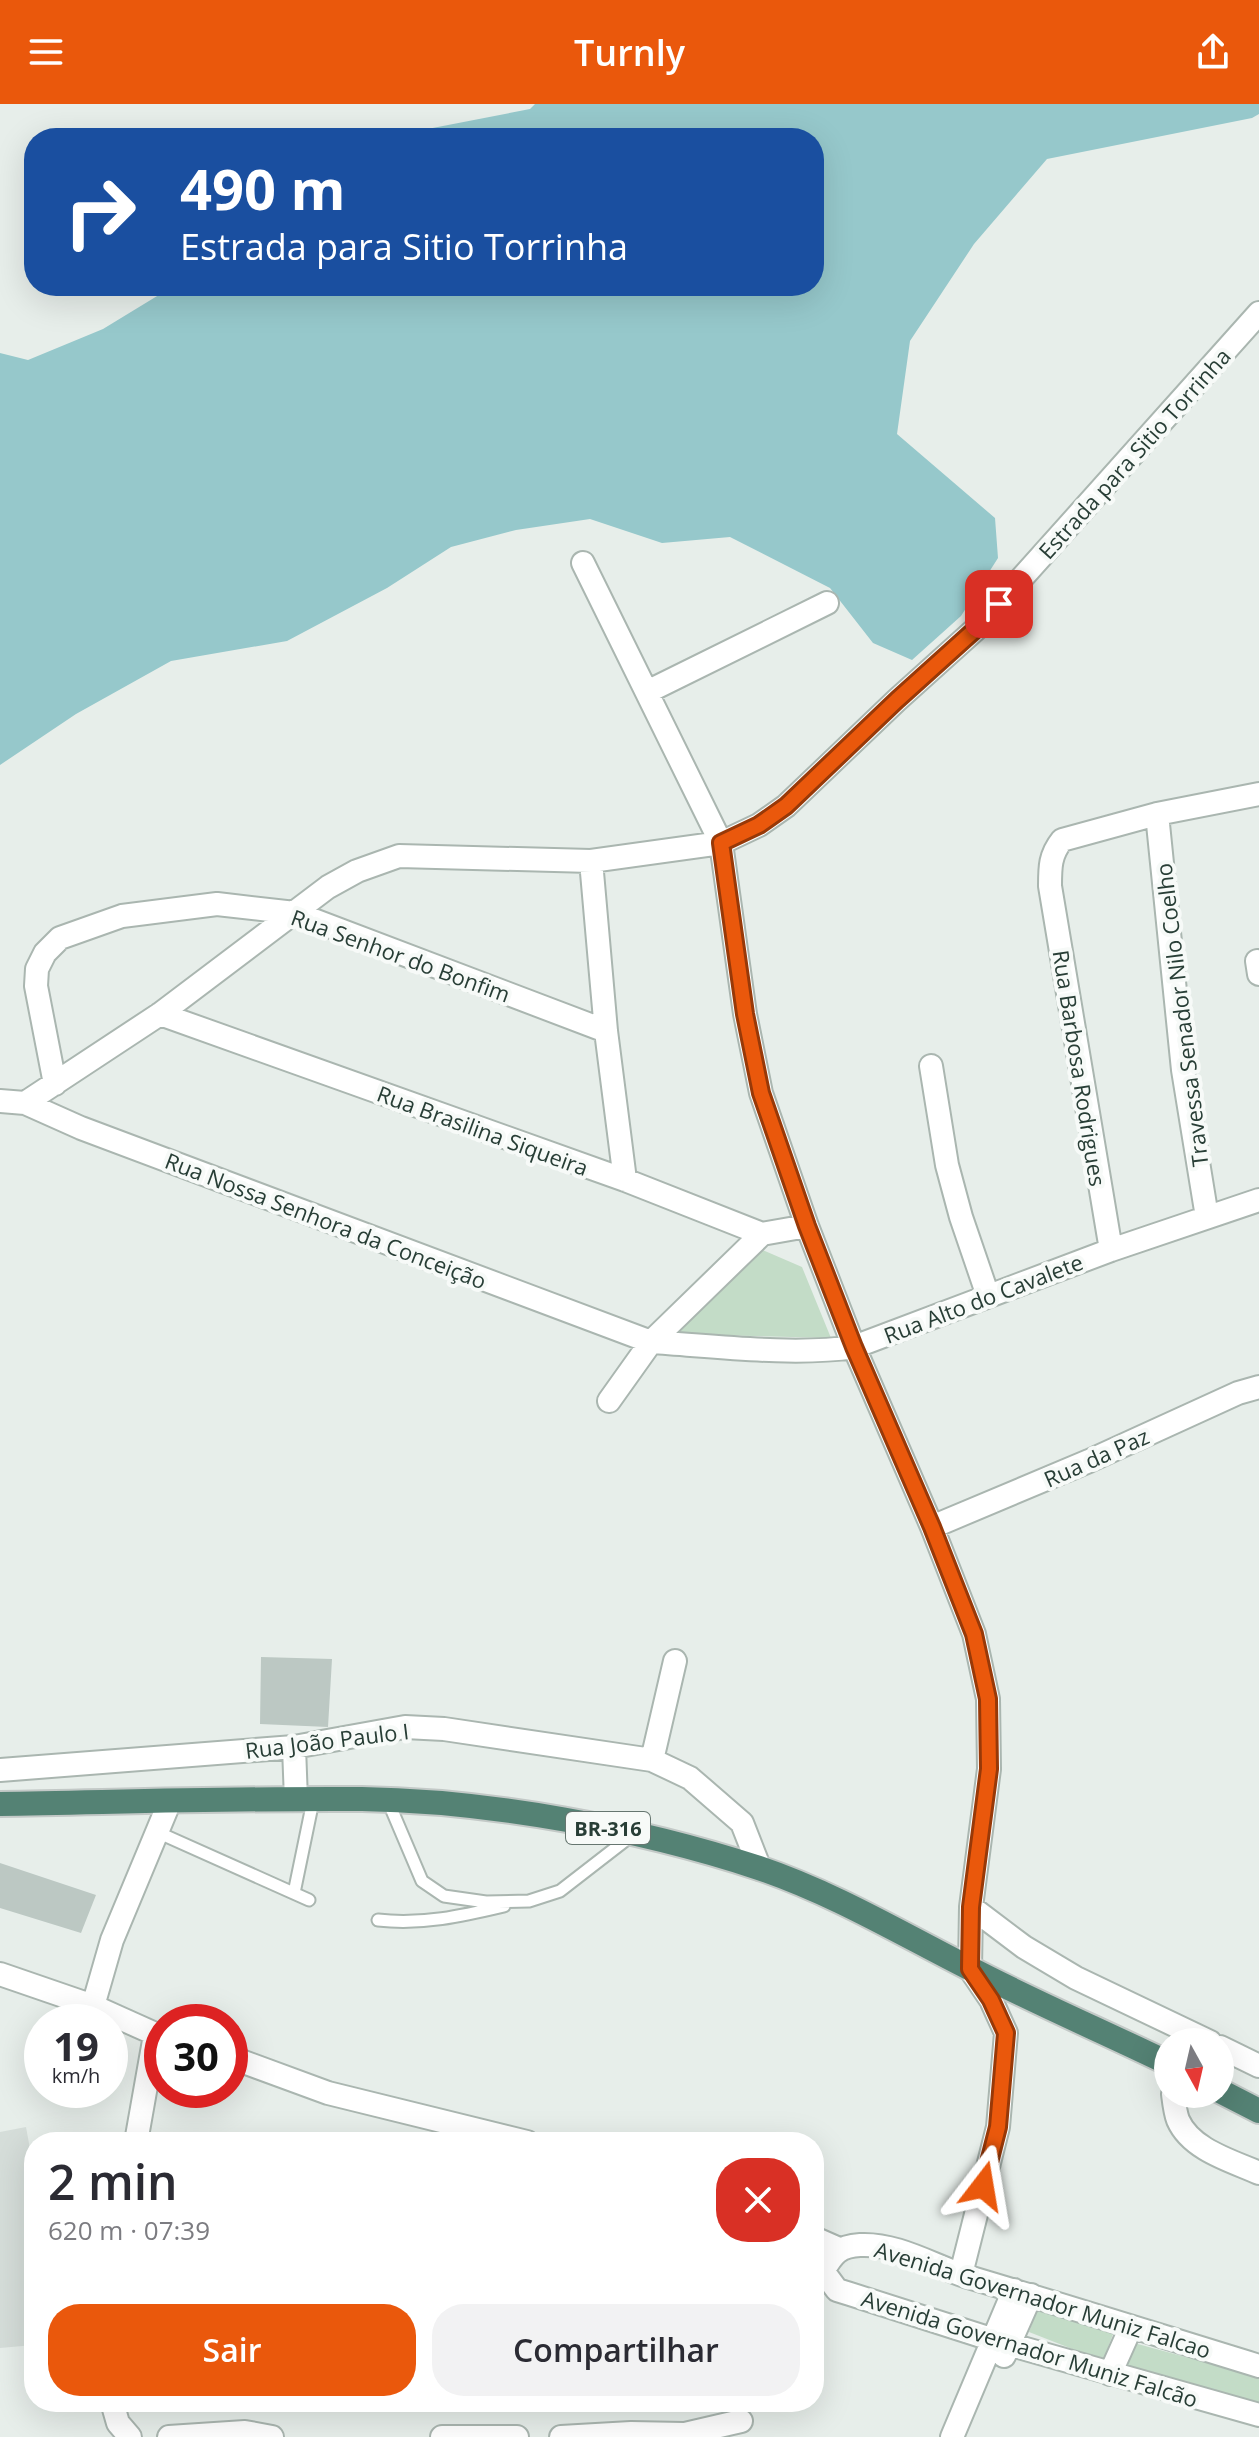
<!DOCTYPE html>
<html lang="pt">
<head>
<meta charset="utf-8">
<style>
	body { margin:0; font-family:"Open Sans",sans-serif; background:#f2f2f3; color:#2b2b33; height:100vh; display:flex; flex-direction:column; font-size:30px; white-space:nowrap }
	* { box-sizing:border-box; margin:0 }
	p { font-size:26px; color:#7c7c81 }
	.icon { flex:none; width:44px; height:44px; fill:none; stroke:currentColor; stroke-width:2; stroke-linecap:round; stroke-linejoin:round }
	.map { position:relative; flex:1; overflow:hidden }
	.details { position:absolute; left:24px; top:2028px; width:800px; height:280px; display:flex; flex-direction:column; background:#fff; border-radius:32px; box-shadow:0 8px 32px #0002 }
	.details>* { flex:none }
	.hud { position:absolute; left:24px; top:24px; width:800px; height:168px; border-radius:32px; box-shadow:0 8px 32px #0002; background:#1a4fa0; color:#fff; overflow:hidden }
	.needle { width:52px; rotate:172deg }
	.tools { position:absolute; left:1154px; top:1924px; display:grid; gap:16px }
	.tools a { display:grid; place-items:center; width:80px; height:80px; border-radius:50%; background:#fff; box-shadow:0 8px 32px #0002; font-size:40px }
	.speed { position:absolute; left:24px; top:1900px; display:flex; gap:16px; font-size:40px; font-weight:700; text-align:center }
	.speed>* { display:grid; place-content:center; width:104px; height:104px; border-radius:50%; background:#fff; box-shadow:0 8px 32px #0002; line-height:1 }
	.speed small { font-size:20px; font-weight:400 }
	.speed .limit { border:12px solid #d22; background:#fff; color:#111 }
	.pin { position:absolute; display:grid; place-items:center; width:68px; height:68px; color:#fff; margin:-34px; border-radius:16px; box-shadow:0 4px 12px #0006 }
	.me { position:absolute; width:88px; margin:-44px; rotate:14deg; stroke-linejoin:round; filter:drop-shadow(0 0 6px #0008) }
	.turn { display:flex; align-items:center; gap:28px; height:168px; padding:0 24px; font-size:36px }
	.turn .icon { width:104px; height:104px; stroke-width:2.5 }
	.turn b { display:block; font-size:56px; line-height:68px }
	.round { display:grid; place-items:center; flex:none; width:84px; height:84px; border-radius:32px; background:#f2f2f3 }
	.head { display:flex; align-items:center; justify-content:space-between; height:136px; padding:0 24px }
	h1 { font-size:48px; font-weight:600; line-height:60px }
	.primary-button { display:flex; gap:16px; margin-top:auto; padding:16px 24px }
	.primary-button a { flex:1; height:92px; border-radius:32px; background:#ea580c; color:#fff; font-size:32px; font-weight:600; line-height:92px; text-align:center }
	.primary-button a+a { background:#f2f2f3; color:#2b2b33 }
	header { display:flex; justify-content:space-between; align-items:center; height:104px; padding:0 24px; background:#ea580c; color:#fff; font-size:36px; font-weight:600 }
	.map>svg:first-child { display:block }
	.built { fill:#d5ddd9 }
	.green { fill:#c3dcc7 }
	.water { fill:#96c8cb }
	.building { fill:#bcc8c3 }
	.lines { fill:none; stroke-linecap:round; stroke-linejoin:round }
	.service-casing { stroke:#aab6b0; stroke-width:15 }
	.minor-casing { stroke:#aab6b0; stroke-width:26 }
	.trunk-casing { stroke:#c3c9c7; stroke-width:28 }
	.service { stroke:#fff; stroke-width:11 }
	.minor { stroke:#fff; stroke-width:22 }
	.trunk { stroke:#548274; stroke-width:24 }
	.route-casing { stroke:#983908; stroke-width:20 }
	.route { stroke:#ea580c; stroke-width:14 }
	.labels { text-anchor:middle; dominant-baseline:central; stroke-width:8; stroke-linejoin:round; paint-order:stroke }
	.shield { fill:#f7faf8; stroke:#667670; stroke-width:2 }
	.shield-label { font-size:20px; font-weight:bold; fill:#283e36 }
	.street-label { font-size:22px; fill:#283e36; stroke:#f7faf8 }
</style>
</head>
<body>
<header><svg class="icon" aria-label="menu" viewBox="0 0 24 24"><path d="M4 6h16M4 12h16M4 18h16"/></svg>Turnly<svg class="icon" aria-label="share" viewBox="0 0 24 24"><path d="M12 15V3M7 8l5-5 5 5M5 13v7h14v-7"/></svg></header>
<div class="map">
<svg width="1259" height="2333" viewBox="0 0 1259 2333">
	<rect width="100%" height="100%" fill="#e7eeea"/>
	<path class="built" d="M26 2023 34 2067V2241L0 2244V2028Z"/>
	<path class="green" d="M758 1144 802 1163 831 1234 667 1230Z
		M1037 2206 1113 2230 1103 2257 1029 2228Z
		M1134 2239 1259 2273V2300L1124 2262Z"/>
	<path class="water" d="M535 0H1259V10L1252 14 1047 55 974 140 910 237 897 330 995 414 998 454 961 512 912 556 873 539 830 484 730 433 662 439 590 415 516 426 451 443 387 484 287 537 171 557 76 610 0 661V249L28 256 103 225 167 186V182H814V34H381L530 5Z"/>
	<path class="building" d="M261 1553 332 1555 328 1623 260 1620Z
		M0 1759 96 1791 81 1829 0 1804Z"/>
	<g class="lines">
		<g class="service-casing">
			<path id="service" d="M388 1697 422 1777 444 1792 486 1798 529 1797 560 1787 631 1732
				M157 1728 309 1796
				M294 1789 313 1697
				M378 1816C422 1821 462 1812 504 1802"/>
		</g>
		<g class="minor-casing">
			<path id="minor" d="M583 459 721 739 745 910 761 989 807 1122 854 1243 932 1423 974 1530 988 1595 989 1665 971 1803 970 1865 991 1896 1006 1929 998 2023 961 2170
				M647 588 827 499
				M1157 710 1183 966 1207 1113
				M591 757 606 927 625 1076
				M1257 857 1259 870
				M160 910 625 1076 762 1130 807 1122
				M931 962 947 1061 961 1113 988 1192
				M55 980 36 882 37 865 45 849 60 834 122 812 217 800 295 809 606 927
				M0 997 25 999 81 1024 651 1238C715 1242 792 1252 854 1243L1111 1146 1259 1096
				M25 999 160 910 328 783 357 767 399 752 591 757 721 739 759 721 786 702 897 596 978 523 1259 209
				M1111 1146 1050 782C1050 763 1050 751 1062 736L1157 710 1259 690
				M609 1297 651 1238 762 1130
				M932 1423 1089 1357 1238 1289 1259 1283
				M675 1557 652 1656 690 1674 742 1719 760 1765
				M294 1643 296 1696
				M0 1666 294 1643 405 1623 444 1625 652 1656
				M971 1803 1024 1843 1076 1874 1210 1938
				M0 1870 93 1902 162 1933
				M93 1902 112 1836 170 1697
				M1220 1943 1259 1962
				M230 1953 328 1989 527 2038
				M1173 1990C1174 1998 1175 2008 1178 2016 1191 2046 1232 2057 1259 2069
				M136 2038 155 1931
				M814 2134 839 2145
				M1004 2252 1031 2191
				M1259 2262C1161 2232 1063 2201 965 2172 932 2161 896 2139 860 2141 839 2142 833 2150 823 2167L837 2186 850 2190 994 2236 1259 2311
				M1110 2270 1131 2223
				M112 2298 118 2319 130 2333
				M169 2333 245 2328 272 2333
				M442 2333H517
				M561 2333 631 2329 684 2330
				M672 2333 741 2317
				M952 2333 1014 2186"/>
		</g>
		<g class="trunk-casing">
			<path id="trunk" d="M0 1700C120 1698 241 1694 362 1695 489 1697 638 1724 759 1764 833 1789 900 1829 969 1864 1034 1898 1102 1927 1168 1959
				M1220 1987 1259 2007"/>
		</g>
		<use href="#service" class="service"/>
		<use href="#minor" class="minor"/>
		<use href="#trunk" class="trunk"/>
	</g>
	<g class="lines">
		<g class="route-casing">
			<path id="route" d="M983 2082 998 2023 1006 1929 991 1896 970 1865 971 1803 989 1665 988 1595 974 1530 932 1423 854 1243 807 1122 761 989 745 910 721 739 759 721 786 702 897 596 978 523 999 500"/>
		</g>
		<use href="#route" class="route"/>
	</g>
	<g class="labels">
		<rect class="shield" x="566" y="1708" width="84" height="32" rx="6"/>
		<g class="shield-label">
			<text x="608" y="1724">BR-316</text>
		</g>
		<g class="street-label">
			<text transform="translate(1134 349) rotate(-48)">Estrada para Sitio Torrinha</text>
			<text transform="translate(401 851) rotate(20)">Rua Senhor do Bonfim</text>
			<text transform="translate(1181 911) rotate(-97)">Travessa Senador Nilo Coelho</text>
			<text transform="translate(1080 964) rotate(81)">Rua Barbosa Rodrigues</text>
			<text transform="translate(483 1026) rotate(20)">Rua Brasilina Siqueira</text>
			<text transform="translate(326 1116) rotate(21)">Rua Nossa Senhora da Conceição</text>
			<text transform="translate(983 1194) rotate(-21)">Rua Alto do Cavalete</text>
			<text transform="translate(1096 1353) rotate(-24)">Rua da Paz</text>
			<text transform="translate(327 1636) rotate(-7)">Rua João Paulo I</text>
			<text transform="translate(1043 2195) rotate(17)">Avenida Governador Muniz Falcao</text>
			<text transform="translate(1030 2244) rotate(17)">Avenida Governador Muniz Falcão</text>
		</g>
	</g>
</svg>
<div class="tools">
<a><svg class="needle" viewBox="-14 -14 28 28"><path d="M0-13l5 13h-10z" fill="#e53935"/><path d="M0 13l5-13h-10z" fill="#7c7c81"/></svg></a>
</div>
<div class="speed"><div>19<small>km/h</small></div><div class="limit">30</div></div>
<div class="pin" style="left:999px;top:500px;background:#d93025"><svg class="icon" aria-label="arrive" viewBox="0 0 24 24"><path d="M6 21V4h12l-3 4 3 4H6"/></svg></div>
<svg class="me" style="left:983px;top:2082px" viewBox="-20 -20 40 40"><path d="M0-17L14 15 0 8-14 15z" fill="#ea580c" stroke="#fff" stroke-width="4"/></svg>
<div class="hud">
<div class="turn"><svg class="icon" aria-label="right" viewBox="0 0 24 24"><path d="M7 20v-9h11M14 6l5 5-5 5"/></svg><div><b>490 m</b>Estrada para Sitio Torrinha</div></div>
</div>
<section class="details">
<div class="head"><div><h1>2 min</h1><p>620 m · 07:39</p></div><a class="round" style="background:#d93025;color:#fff"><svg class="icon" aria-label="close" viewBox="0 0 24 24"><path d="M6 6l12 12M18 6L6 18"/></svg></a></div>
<div class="primary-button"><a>Sair</a><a>Compartilhar</a></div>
</section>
</div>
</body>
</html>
